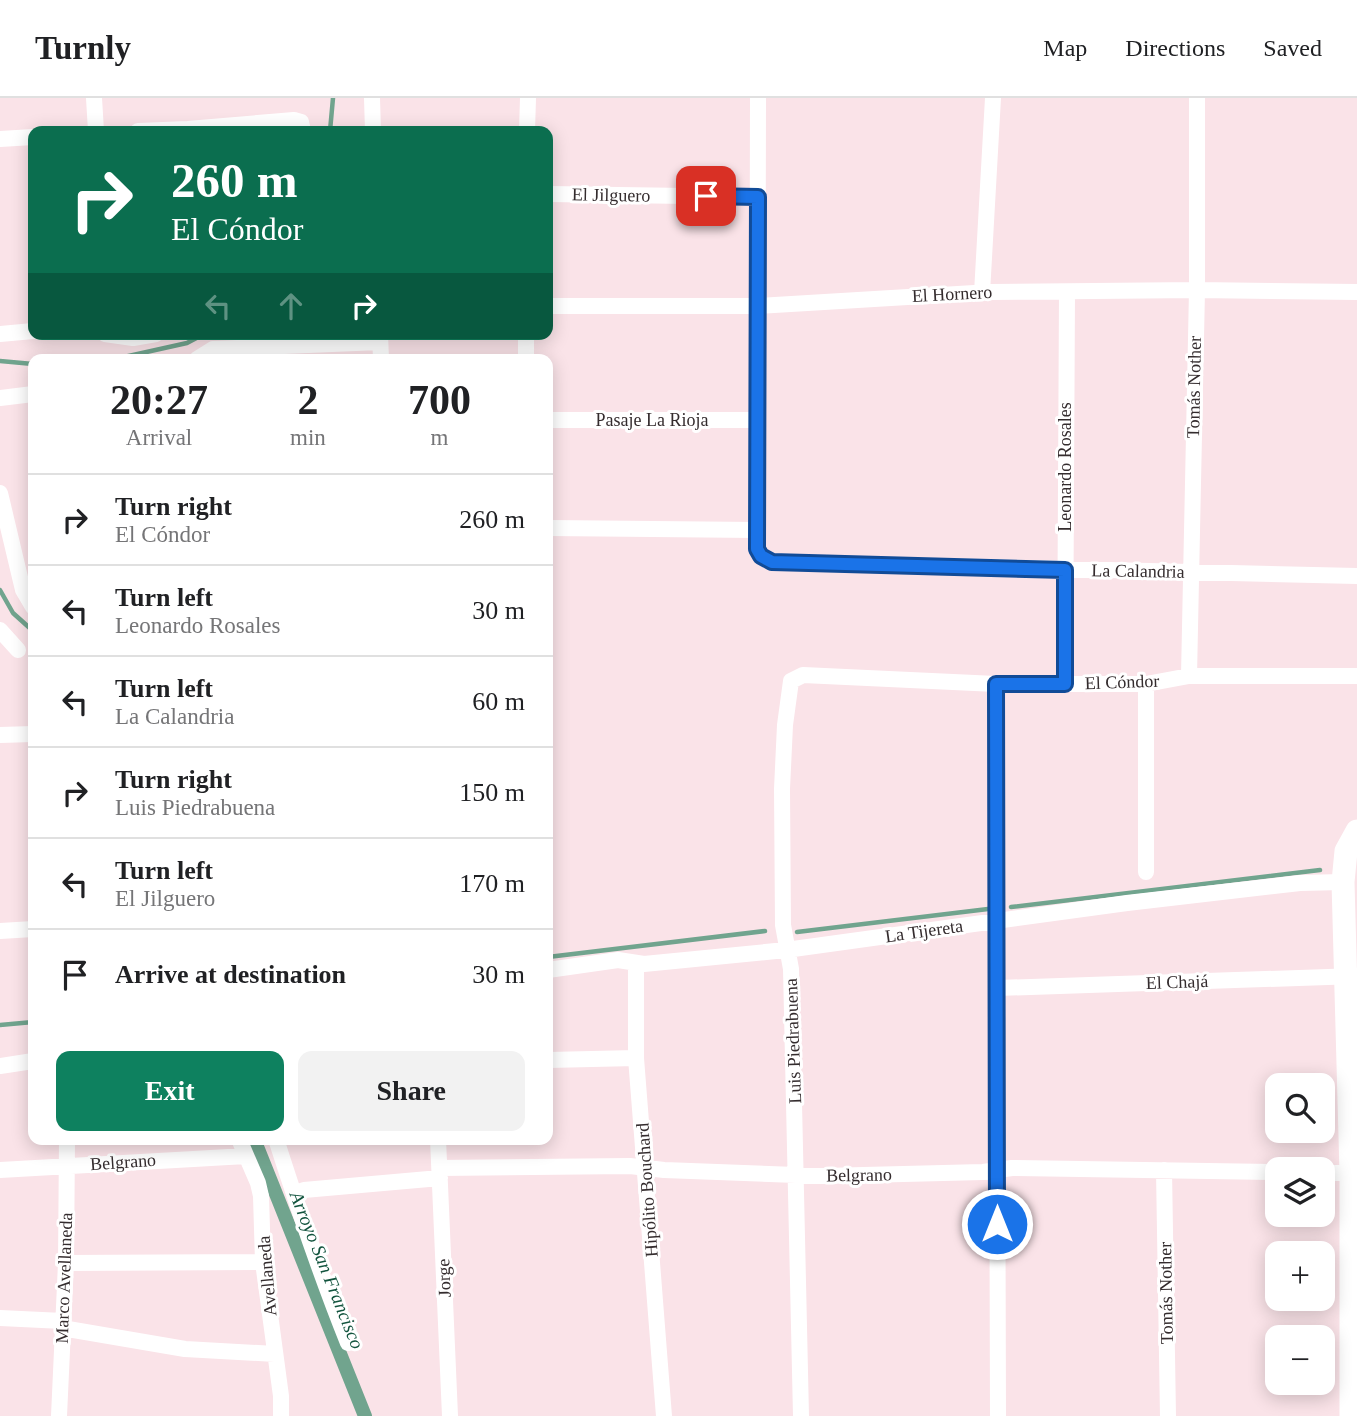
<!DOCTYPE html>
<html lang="en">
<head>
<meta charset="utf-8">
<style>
	body { margin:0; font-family:Georgia,serif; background:#f2f2f2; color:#202124; height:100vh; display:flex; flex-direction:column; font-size:26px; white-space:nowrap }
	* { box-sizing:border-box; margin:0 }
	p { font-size:23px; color:#757577 }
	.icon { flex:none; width:38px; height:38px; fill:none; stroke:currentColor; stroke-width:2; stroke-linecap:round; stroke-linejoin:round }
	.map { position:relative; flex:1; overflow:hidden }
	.details { position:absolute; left:28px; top:256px; width:525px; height:791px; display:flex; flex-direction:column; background:#fff; border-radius:14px; box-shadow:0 4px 18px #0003 }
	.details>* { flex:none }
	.banner { position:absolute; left:28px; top:28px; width:525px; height:214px; border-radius:14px; box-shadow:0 4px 18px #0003; background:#0b6e4f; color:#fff; overflow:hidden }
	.controls { position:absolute; left:1265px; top:975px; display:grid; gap:14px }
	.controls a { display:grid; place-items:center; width:70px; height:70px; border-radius:14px; background:#fff; box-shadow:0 4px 18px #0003; font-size:35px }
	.pin { position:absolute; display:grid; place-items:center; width:60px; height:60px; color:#fff; margin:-30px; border-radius:14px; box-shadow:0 4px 10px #0006 }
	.me { position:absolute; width:77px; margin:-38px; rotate:0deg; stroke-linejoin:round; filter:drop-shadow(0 0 5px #0008) }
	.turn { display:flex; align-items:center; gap:24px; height:147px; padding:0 28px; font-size:32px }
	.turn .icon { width:91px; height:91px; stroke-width:2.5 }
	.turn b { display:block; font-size:49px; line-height:60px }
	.lanes { display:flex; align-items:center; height:66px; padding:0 28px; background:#0003; justify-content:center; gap:35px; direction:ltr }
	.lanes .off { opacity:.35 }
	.eta { display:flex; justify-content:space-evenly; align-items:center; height:119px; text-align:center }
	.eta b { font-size:42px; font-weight:600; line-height:49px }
	.cta { display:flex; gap:14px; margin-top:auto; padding:14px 28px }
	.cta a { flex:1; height:80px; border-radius:14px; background:#0e815f; color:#fff; font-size:28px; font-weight:600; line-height:80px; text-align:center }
	.cta a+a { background:#f2f2f2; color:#202124 }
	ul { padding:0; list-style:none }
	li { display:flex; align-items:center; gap:21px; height:91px; padding:0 28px; border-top:2px solid #e0e0e0 }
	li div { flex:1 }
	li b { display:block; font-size:26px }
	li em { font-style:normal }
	header { display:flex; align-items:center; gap:42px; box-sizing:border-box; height:98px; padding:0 35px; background:#fff; border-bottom:2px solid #e0e0e0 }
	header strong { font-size:33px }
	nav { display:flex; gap:38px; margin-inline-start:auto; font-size:24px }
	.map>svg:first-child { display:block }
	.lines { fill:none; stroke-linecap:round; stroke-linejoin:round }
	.stream { stroke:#71a48e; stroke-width:4.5 }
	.canal { stroke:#71a48e; stroke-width:14 }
	.street { stroke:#fff; stroke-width:16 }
	.secondary { stroke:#fff; stroke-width:23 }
	.route-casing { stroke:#114b97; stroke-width:18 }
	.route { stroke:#1a73e8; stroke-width:12 }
	.labels { text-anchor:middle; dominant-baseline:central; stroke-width:6; stroke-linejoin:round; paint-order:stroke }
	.street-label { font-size:18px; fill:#342c2e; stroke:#fff }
	.water-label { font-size:19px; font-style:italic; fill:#12543e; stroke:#fff }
</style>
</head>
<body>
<header>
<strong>Turnly</strong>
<nav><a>Map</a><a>Directions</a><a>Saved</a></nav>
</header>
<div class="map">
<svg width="1357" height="1318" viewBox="0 0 1357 1318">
	<rect width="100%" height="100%" fill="#fae3e8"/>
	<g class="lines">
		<path class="stream" d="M330 33 333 0
			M115 261 187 245 204 236
			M0 263 33 266
			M0 492 13 515 33 533
			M1011 809 1320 772
			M797 834 988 811
			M548 859 765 833
			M0 927 33 924"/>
		<path class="canal" d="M254 1041 365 1318"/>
		<path class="street" d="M94 0 96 33
			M372 0 373 33
			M758 0 757 451 761 458 772 464 1357 478
			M138 33 188 31 294 22 301 24 303 33
			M527 33 528 0
			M0 41 33 39
			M548 96 758 99
			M982 195 993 0
			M548 208H758L991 194 1197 192 1357 194
			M0 236 33 233
			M105 236 133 240 156 236
			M380 236 381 261
			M197 261 213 251 380 244
			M526 261V236
			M0 300 33 296
			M548 322H757
			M0 395 23 492 33 509
			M548 430 757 432
			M0 532 18 552
			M1189 578 1197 192V0
			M996 586 998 1318
			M1065 586 1067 194
			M0 637 33 636
			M1146 774V586
			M0 833 33 831
			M636 866V960L664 1318
			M548 872 618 862 644 866 786 852 1127 805 1300 785 1343 784
			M998 890 1357 878
			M548 962 636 960
			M0 968 33 963
			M239 1041 258 1085 261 1098 263 1164 281 1298V1318
			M276 1041C298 1110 321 1178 348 1245
			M438 1041 450 1318
			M440 1070 630 1068 664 1072 824 1078 983 1074 1012 1070 1278 1074
			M0 1072 246 1058
			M1164 1072 1168 1318
			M1323 1075H1357
			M295 1095 304 1092 440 1080
			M66 1165 263 1164
			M0 1220 63 1223
			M62 1230 185 1251 275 1256
			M59 1318 66 1165 67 1041
			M801 1318 791 871 783 827 782 691 785 627 791 583 803 577 996 586H1146L1189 578H1357"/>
		<path class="secondary" d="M1351 1318V1075L1343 784 1346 753 1357 733"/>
	</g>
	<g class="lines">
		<g class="route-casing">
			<path id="route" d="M706 98 758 99 757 451 761 458 772 464 1065 472V586H996L997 1126"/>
		</g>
		<use href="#route" class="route"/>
	</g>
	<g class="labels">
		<g class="street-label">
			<text transform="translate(611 97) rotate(1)">El Jilguero</text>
			<text transform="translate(952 196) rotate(-3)">El Hornero</text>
			<text transform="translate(1194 289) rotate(-89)">Tomás Nother</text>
			<text x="652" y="322">Pasaje La Rioja</text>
			<text transform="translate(1065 369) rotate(-90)">Leonardo Rosales</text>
			<text transform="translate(1138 473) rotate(1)">La Calandria</text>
			<text transform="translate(1122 584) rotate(-2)">El Cóndor</text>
			<text transform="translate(924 833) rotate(-8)">La Tijereta</text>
			<text transform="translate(1177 884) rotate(-2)">El Chajá</text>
			<text transform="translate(793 943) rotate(-92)">Luis Piedrabuena</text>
			<text transform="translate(123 1064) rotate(-4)">Belgrano</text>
			<text transform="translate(859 1077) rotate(-1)">Belgrano</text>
			<text transform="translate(647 1092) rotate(-94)">Hipólito Bouchard</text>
			<text transform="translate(267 1178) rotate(-95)">Avellaneda</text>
			<text transform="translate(64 1180) rotate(-88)">Marco Avellaneda</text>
			<text transform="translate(444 1180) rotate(-92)">Jorge</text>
			<text transform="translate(1166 1195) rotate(-91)">Tomás Nother</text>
		</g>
		<g class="water-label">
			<text transform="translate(327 1172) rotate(68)">Arroyo San Francisco</text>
		</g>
	</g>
</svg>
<div class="controls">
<a><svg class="icon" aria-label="search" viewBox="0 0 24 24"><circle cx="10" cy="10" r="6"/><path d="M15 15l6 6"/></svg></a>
<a><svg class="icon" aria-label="layers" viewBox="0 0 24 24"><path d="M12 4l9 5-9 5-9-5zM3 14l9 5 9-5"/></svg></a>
<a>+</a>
<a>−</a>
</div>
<div class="pin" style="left:706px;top:98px;background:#d93025"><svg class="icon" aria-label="arrive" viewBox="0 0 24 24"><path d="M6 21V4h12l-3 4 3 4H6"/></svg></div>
<svg class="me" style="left:997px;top:1126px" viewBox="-20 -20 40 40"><circle r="17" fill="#1a73e8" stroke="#fff" stroke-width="3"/><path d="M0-11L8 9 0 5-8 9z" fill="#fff"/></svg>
<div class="banner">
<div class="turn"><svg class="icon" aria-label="right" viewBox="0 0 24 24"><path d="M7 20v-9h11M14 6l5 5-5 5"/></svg><div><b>260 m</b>El Cóndor</div></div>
<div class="lanes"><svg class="icon off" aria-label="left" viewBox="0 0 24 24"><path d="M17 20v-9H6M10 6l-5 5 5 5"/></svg><svg class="icon off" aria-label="ahead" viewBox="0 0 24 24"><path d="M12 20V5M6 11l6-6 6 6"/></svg><svg class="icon" aria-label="right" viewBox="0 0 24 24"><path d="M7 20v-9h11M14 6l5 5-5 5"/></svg></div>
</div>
<section class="details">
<div class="eta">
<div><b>20:27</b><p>Arrival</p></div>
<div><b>2</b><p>min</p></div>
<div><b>700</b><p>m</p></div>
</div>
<ul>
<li><svg class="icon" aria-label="right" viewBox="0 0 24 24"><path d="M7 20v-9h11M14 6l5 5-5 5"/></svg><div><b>Turn right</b><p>El Cóndor</p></div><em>260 m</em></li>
<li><svg class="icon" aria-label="left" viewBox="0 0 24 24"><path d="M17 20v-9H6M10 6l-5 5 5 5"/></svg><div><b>Turn left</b><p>Leonardo Rosales</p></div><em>30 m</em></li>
<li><svg class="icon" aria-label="left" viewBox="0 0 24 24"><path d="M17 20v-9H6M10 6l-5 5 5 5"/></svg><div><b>Turn left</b><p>La Calandria</p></div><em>60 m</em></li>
<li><svg class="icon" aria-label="right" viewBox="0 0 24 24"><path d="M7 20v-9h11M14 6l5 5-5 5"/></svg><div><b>Turn right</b><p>Luis Piedrabuena</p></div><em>150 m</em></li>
<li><svg class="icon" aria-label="left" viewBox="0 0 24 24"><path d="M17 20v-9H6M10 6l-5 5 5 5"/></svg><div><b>Turn left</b><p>El Jilguero</p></div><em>170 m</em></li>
<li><svg class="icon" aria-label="arrive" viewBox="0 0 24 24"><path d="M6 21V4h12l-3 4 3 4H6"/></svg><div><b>Arrive at destination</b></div><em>30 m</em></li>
</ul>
<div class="cta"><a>Exit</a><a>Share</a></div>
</section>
</div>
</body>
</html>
